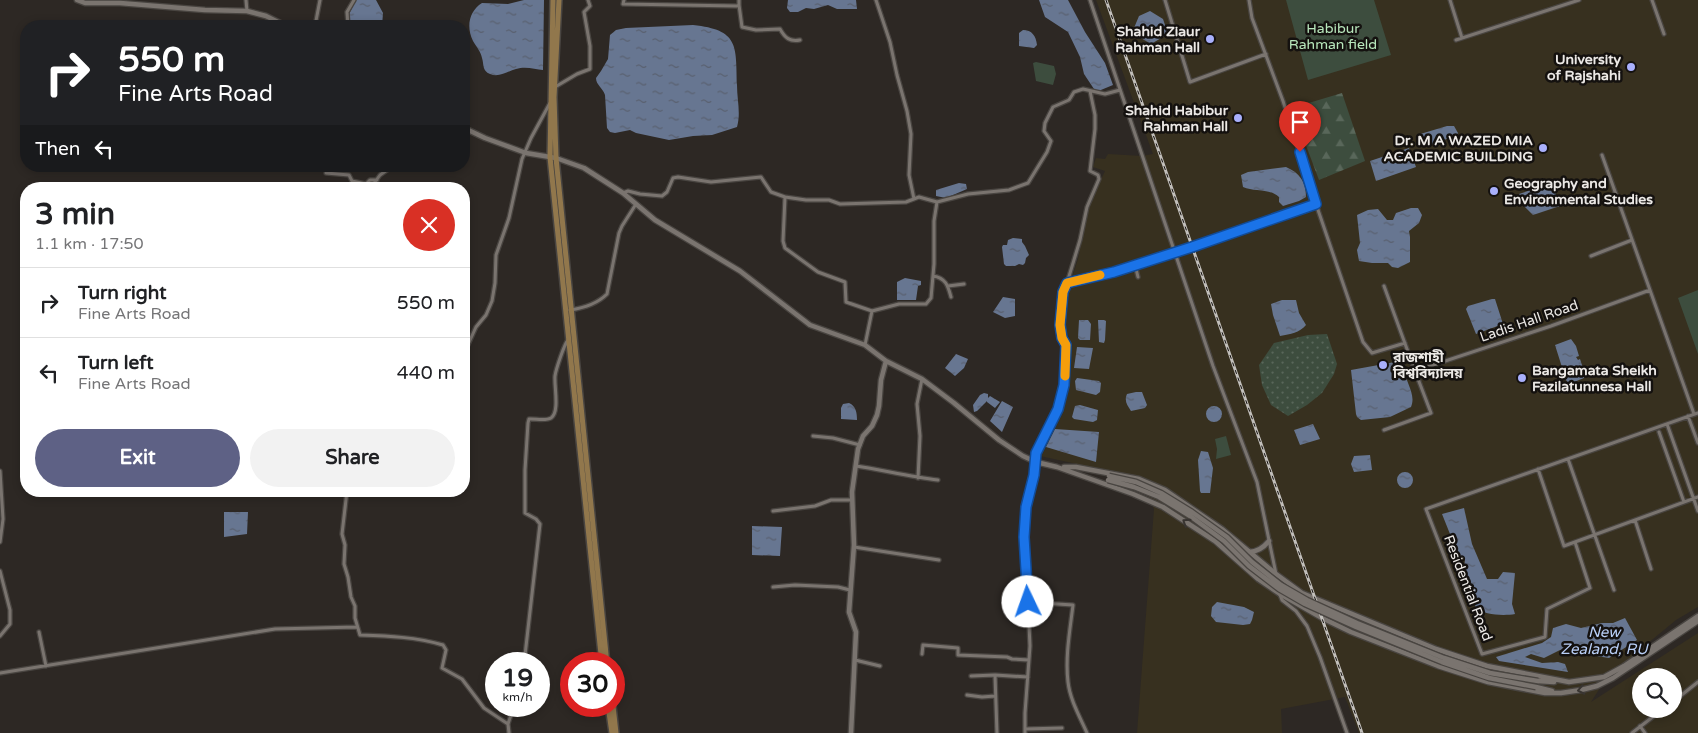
<!DOCTYPE html>
<html lang="en">
<head>
<meta charset="utf-8">
<style>
	body { margin:0; font-family:"Varela Round","Noto Sans Bengali",sans-serif; background:#f2f2f2; color:#202124; height:100vh; display:flex; flex-direction:column; font-size:19px; white-space:nowrap }
	* { box-sizing:border-box; margin:0 }
	p { font-size:16px; color:#757577 }
	.icon { flex:none; width:28px; height:28px; fill:none; stroke:currentColor; stroke-width:2; stroke-linecap:round; stroke-linejoin:round }
	.map { position:relative; flex:1; overflow:hidden }
	.details { position:absolute; left:20px; top:182px; width:450px; height:315px; display:flex; flex-direction:column; background:#fff; border-radius:20px; box-shadow:0 2px 8px #0003 }
	.details>* { flex:none }
	.top-card { position:absolute; left:20px; top:20px; width:450px; height:152px; border-radius:20px; box-shadow:0 2px 8px #0003; background:#202124; color:#fff; overflow:hidden }
	.tools { position:absolute; left:1632px; top:668px; display:grid; gap:10px }
	.tools a { display:grid; place-items:center; width:50px; height:50px; border-radius:50%; background:#fff; box-shadow:0 2px 8px #0003; font-size:25px }
	.speed { position:absolute; left:485px; top:652px; display:flex; gap:10px; font-size:25px; font-weight:700; text-align:center }
	.speed>* { display:grid; place-content:center; width:65px; height:65px; border-radius:50%; background:#fff; box-shadow:0 2px 8px #0003; line-height:1 }
	.speed small { font-size:12px; font-weight:400 }
	.speed .limit { border:8px solid #d22; background:#fff; color:#111 }
	.pin { position:absolute; display:grid; place-items:center; width:42px; height:42px; color:#fff; margin:-51px -21px; border-radius:50% 50% 50% 0; rotate:-45deg; box-shadow:0 0 5px #0007 }
	.pin .icon { rotate:45deg }
	.me { position:absolute; width:55px; margin:-28px; rotate:357deg; stroke-linejoin:round; filter:drop-shadow(0 0 4px #0008) }
	.turn { display:flex; align-items:center; gap:18px; height:105px; padding:0 15px; font-size:22px }
	.turn .icon { width:65px; height:65px; stroke-width:2.5 }
	.turn b { display:block; font-size:35px; line-height:42px }
	.then { display:flex; align-items:center; height:48px; padding:0 15px; background:#0003; gap:10px; font-size:19px }
	.round { display:grid; place-items:center; flex:none; width:52px; height:52px; border-radius:26px; background:#f2f2f2 }
	.summary { display:flex; align-items:center; justify-content:space-between; height:85px; padding:0 15px }
	h1 { font-size:30px; font-weight:700; line-height:38px }
	.primary-button { display:flex; gap:10px; margin-top:auto; padding:10px 15px }
	.primary-button a { flex:1; height:58px; border-radius:30px; background:#5e6185; color:#fff; font-size:20px; font-weight:700; line-height:58px; text-align:center }
	.primary-button a+a { background:#f2f2f2; color:#202124 }
	ul { padding:0; list-style:none }
	li { display:flex; align-items:center; gap:15px; height:70px; padding:0 15px; border-top:1px solid #e0e0e0 }
	li div { flex:1 }
	li b { display:block; font-size:19px }
	li em { font-style:normal }
	.map>svg:first-child { display:block }
	.education { fill:#37301f; fill-rule:evenodd }
	.forest { fill:url(#forest-firs) }
	.park { fill:#3d4d3e }
	.garden { fill:url(#garden-dots) }
	.water { fill:url(#water-ripples) }
	.lines { fill:none; stroke-linecap:round; stroke-linejoin:round }
	.street-casing { stroke:#494541; stroke-width:5.5 }
	.secondary-casing { stroke:#494541; stroke-width:7 }
	.primary-casing { stroke:#494541; stroke-width:8 }
	.street { stroke:#7a746f; stroke-width:3 }
	.secondary { stroke:#7a746f; stroke-width:4.5 }
	.primary { stroke:#91774c; stroke-width:5 }
	.rail-casing { stroke:#c2bfbb; stroke-width:3 }
	.rail { stroke:#14110f; stroke-width:1; stroke-dasharray:4; stroke-linecap:butt }
	.secondary-bridge-casing { stroke:#494541; stroke-width:7; stroke-linecap:butt }
	.secondary-bridge { stroke:#7a746f; stroke-width:4.5 }
	.oneway { stroke:#383431 }
	.route-casing { stroke:#114b97; stroke-width:12 }
	.route { stroke:#1a73e8; stroke-width:9 }
	.slow { stroke:#f59e0b; stroke-width:9 }
	.poi-dot { fill:#a9b0fc; stroke:#14110f; stroke-width:2 }
	.labels { text-anchor:middle; dominant-baseline:central; stroke-width:5; stroke-linejoin:round; paint-order:stroke }
	.park-label { font-size:14px; fill:#b8e7bc; stroke:#14110f }
	.poi-label { font-size:14px; font-weight:bold; fill:#ece9e6; stroke:#14110f; text-anchor:end }
	.street-label { font-size:14px; fill:#ece9e6; stroke:#14110f }
	.water-label { font-size:15px; font-style:italic; fill:#b9cff7; stroke:#14110f }
</style>
</head>
<body>
<div class="map">
<svg width="1698" height="733" viewBox="0 0 1698 733">
	<defs>
		<pattern id="forest-firs" width="22" height="20" patternUnits="userSpaceOnUse" patternTransform="scale(1.25)"><rect width="22" height="20" fill="#3d4d3e"/><path d="M5 1l3.5 6h-7zM16 11l3.5 6h-7z" fill="#59675a"/></pattern>
		<pattern id="garden-dots" width="8" height="8" patternUnits="userSpaceOnUse" patternTransform="scale(1.25)"><rect width="8" height="8" fill="#3d4d3e"/><path d="M2 2h.1M6 6h.1" fill="none" stroke="#59675a" stroke-width="1.8" stroke-linecap="round"/></pattern>
		<pattern id="water-ripples" width="26" height="14" patternUnits="userSpaceOnUse" patternTransform="scale(1.25)"><rect width="26" height="14" fill="#677691"/><path d="M2 4q2-2 4 0t4 0M15 11q2-2 4 0t4 0" fill="none" stroke="#59606f"/></pattern>
	</defs>
	<rect width="100%" height="100%" fill="#2d2824"/>
	<path class="education" d="M1096 0H1698V607L1676 620 1607 677 1591 702 1698 633V733H1359L1345 697 1281 709 1282 733H1137L1154 509 1142 478 1040 456 1047 437 1063 410 1066 391 1070 339 1066 331 1064 302 1078 259 1089 205 1105 171 1093 167 1096 158 1105 159 1108 154 1142 156 1153 154ZM1641 676H1674V709H1641Z"/>
	<path class="forest" d="M1342 93 1365 161 1319 180 1292 108Z"/>
	<path class="park" d="M1286 0H1374L1391 55 1308 80Z
		M1036 62 1054 66 1056 74 1053 85 1036 81 1033 63Z
		M1698 290V354L1678 298Z
		M1226 436 1231 455 1216 459 1217 449 1215 439Z"/>
	<path class="garden" d="M1327 334 1337 364 1334 374 1322 393 1307 405 1288 416 1271 405 1262 385 1259 365 1274 343 1308 335Z"/>
	<path class="water" d="M356 0H376L383 13 382 26H350L348 16Z
		M524 0H544L543 70C535 69 525 66 516 69 508 71 499 78 490 74 482 71 484 64 482 58 481 52 476 46 473 41 466 27 469 11 482 3L508 4Z
		M788 0H856L857 9H837L828 5 814 9 806 8 798 12H790L787 8Z
		M1039 0H1068L1085 32 1105 63 1113 85 1096 92 1084 74 1080 57 1068 32 1045 17Z
		M1150 11 1163 19 1168 34 1151 44 1139 37 1134 28 1139 16Z
		M693 25C739 30 736 45 737 85 737 100 741 113 737 127L712 135 693 136 669 140 636 133 630 130 615 133 610 132 607 128 605 95C603 88 596 85 596 78L601 71 608 59 610 35 616 30 626 28Z
		M1023 30C1032 30 1036 36 1037 45L1034 48 1019 46V33Z
		M1447 126H1454L1458 133 1457 135 1426 147H1421L1417 135Z
		M1409 148 1416 167 1376 181 1370 161Z
		M1286 167C1300 173 1306 182 1306 197L1299 201 1283 206 1279 202V197C1269 188 1254 192 1243 187L1241 175 1248 172Z
		M959 183 966 184 967 189 946 198 936 196V190Z
		M1552 183 1560 206 1533 215 1522 204 1519 194Z
		M1411 208H1418L1422 215 1419 223 1409 231 1410 237V262L1398 268 1392 267 1388 263H1372L1359 261 1357 250 1360 243 1357 215 1368 210 1378 209 1387 220H1393L1396 213Z
		M1013 238 1022 239V242L1025 246 1029 255 1026 258 1025 263 1023 265 1019 264 1015 266H1006L1004 264 1002 247 1003 245H1007L1008 240Z
		M905 278 921 281V285L918 286 916 300H897V282Z
		M1003 297 1015 299V316L1005 318 993 312Z
		M1492 299H1495L1503 324 1476 334 1466 309 1468 306Z
		M1282 300H1296L1299 313 1306 325C1299 333 1291 334 1280 336L1273 315 1271 304Z
		M1079 320H1088L1091 324 1090 340H1080L1078 338Z
		M1104 320 1106 321 1105 340 1104 343 1099 342 1098 320Z
		M1571 339 1576 346 1579 356 1576 357 1578 360 1580 359 1585 374 1584 378 1569 384 1566 380 1555 345Z
		M1077 347 1093 348 1089 369 1074 368Z
		M956 354 968 359 964 368 955 376 945 368Z
		M1395 362 1402 364 1405 367C1403 380 1417 393 1411 407L1390 417 1361 420 1357 417 1356 414 1351 370Z
		M1077 378 1099 381 1101 383 1100 392 1096 395 1076 390 1075 381Z
		M1136 392H1142L1147 405 1145 408 1131 411C1127 405 1124 401 1127 394Z
		M984 393 988 394V398L990 396 1000 402 995 408 987 402V401L977 411 974 412 973 405 980 395Z
		M1002 401 1013 407 1002 432 990 421Z
		M849 403C856 406 857 413 857 420L841 419V408L843 404Z
		M1080 405 1098 410 1097 420 1093 422 1074 419 1072 417 1075 406Z
		M1206 414a8 8 0 1 1 16 0a8 8 0 1 1-16 0Z
		M1313 424 1320 439 1300 445 1294 430Z
		M1055 429 1099 432 1096 462 1046 447Z
		M1201 451 1208 452 1213 468 1210 493H1201L1200 491 1198 460Z
		M1370 455 1372 470 1354 472 1351 464 1354 456Z
		M1397 480a8 8 0 1 1 16 0a8 8 0 1 1-16 0Z
		M1464 508 1472 544 1487 579H1498L1503 572 1515 573 1512 604 1515 614C1504 616 1483 615 1476 608L1464 571 1465 559 1458 554 1442 514Z
		M224 512H248L247 534 224 537Z
		M752 526 782 527 780 556 752 555Z
		M1217 602 1244 607 1254 612 1252 620 1250 624 1243 625 1216 622 1211 616 1212 607Z
		M1625 618 1637 640 1609 658 1577 653 1566 649 1560 650 1544 658 1531 654 1525 657 1542 663 1558 662 1565 664 1568 672 1499 661 1496 657 1542 643 1551 637 1553 628 1566 624 1581 628 1602 623H1613Z"/>
	<g class="lines">
		<g class="street-casing">
			<path id="street" d="M246 0 247 11
				M624 0 623 4 737 6 739 5V0
				M876 0 890 42 897 75 907 111 911 134 909 175 914 199
				M1090 0 1213 366 1257 482 1276 574
				M1165 0 1190 82 1266 54
				M1450 0 1462 38
				M1652 0 1664 34
				M739 5 742 27 756 30 780 29C785 38 790 42 800 40
				M315 26 320 0
				M348 26 347 12 354 0
				M1456 40 1579 0
				M555 87 577 74 590 69V46L584 12 590 6 588 0
				M1602 155 1694 414
				M326 173 349 175 352 181 366 184 370 180H377
				M370 189 380 175 390 168
				M623 193 628 191 640 194 662 196 667 192 673 178 678 177 711 182 761 177 771 192 785 197
				M1316 204 1363 342 1372 353 1405 343
				M1591 256 1632 240
				M1135 265 1138 277
				M933 276C946 278 948 286 951 297
				M1067 283 1080 240 1087 207 1099 179 1098 175 1090 171 1095 129V115L1090 91
				M948 286 964 284
				M1384 286 1415 371 1551 326 1650 290
				M570 310C584 308 597 304 607 294L619 233 622 226 636 204
				M872 311 846 302 845 282 818 272 785 248 783 241 785 197 806 200H829L840 204 906 202 919 197 937 202
				M865 345 872 311 899 304H926L931 298 934 264V221L937 202 968 194 1009 190 1028 183 1047 152 1051 141 1044 131 1045 123 1053 107 1069 100 1074 92 1083 89 1105 94 1120 90
				M464 349H466L476 327 486 315 492 301 495 283 496 255 509 218 522 159 531 138 550 103
				M1688 416 1698 443
				M1667 424 1698 511
				M1384 430 1431 413 1415 371
				M1659 432 1684 502
				M813 436 833 438 860 445
				M1568 459 1614 590
				M856 466C883 470 910 477 938 480
				M1538 469 1564 546 1698 497
				M0 471 3 519 0 542
				M918 478 920 436 917 404 922 379
				M347 491 342 534 345 545 344 564 348 577 351 597 355 606V618L360 635C388 636 416 637 443 645L446 650 442 668 462 679 484 708 508 724 509 733
				M773 511 815 506 831 500H852
				M1635 520 1651 569
				M1575 542 1590 588 1547 609 1545 637 1482 654 1426 509 1698 413
				M854 547 939 560
				M0 571 10 610V624L0 636
				M773 587 795 585 838 587 850 590
				M1280 595 1282 600 1296 611 1307 626 1320 657 1347 733
				M1027 602 1073 605C1070 630 1065 657 1068 682 1070 700 1080 717 1087 733
				M39 632 46 666
				M922 654 923 645 958 648V655L1007 657 1012 659 1029 660
				M855 660 880 666
				M524 664 540 524 536 519 525 513V470L528 423 529 419H531C537 419 546 421 551 418 560 412 554 386 555 376 556 369 564 345 568 340
				M0 673 275 629 357 627
				M971 676 995 675
				M967 695 982 697 995 696
				M1674 701 1698 682
				M508 724 514 706
				M1640 726 1645 733
				M1025 729 1062 728
				M997 733 995 675 1028 677
				M1025 733V713L1030 646 1024 521 1026 507 1035 475 1036 453 1058 409 1064 385 1066 345 1062 338 1060 325 1063 292 1067 283 1114 272 1192 247 1316 204 1283 101 1252 18 1249 0
				M1632 733 1663 709"/>
		</g>
		<g class="secondary-casing">
			<path id="secondary" d="M77 0 85 3H120L205 10 247 11 266 16 286 26
				M464 128 485 138 526 153 556 158 584 168 623 193 655 220 740 271 810 325 865 345 886 361 922 379 954 403 999 440 1023 456 1036 462 1057 467 1133 494 1163 507 1215 541 1258 579 1280 594 1322 618 1351 632 1438 666 1488 682 1545 693H1561L1581 690 1597 686 1613 678 1698 621
				M1064 467H1076L1139 479 1165 490 1222 529 1276 574 1302 593 1436 649 1487 666 1569 682 1604 677 1624 666 1698 616
				M1249 552C1258 552 1264 547 1269 541
				M1538 681 1554 682
				M1536 687 1552 691
				M851 733 856 632 849 612 854 545 852 492 858 449 863 436 872 426 877 415 879 406 881 380 886 361"/>
		</g>
		<g class="primary-casing">
			<path id="primary" d="M553 0 550 157 602 664
				M559 0 554 97 556 158 607 664
				M608 706 612 733
				M613 706 616 733"/>
		</g>
		<use href="#street" class="street"/>
		<use href="#secondary" class="secondary"/>
		<use href="#primary" class="primary"/>
		<g class="rail-casing">
			<path id="rail" d="M1106 0 1362 733"/>
		</g>
		<use href="#rail" class="rail"/>
		<g class="secondary-bridge-casing">
			<path id="secondary-bridge" d="M1109 476 1136 482 1161 493 1192 512 1227 537 1252 562 1281 585 1307 600 1357 623 1444 658 1490 673 1538 681
				M1108 480 1134 487 1159 497 1190 516 1224 541 1249 566 1279 589 1305 604 1356 627 1442 662 1489 678 1536 687"/>
		</g>
		<use href="#secondary-bridge" class="secondary-bridge"/>
	</g>
	<defs><path id="oneway-chevron" d="M-2-3.5L2.5 0L-2 3.5" fill="none" stroke-width="1.6" stroke-linecap="round" stroke-linejoin="round" transform="scale(1.25)"/></defs>
	<g class="oneway">
		<use href="#oneway-chevron" transform="translate(1186 522) rotate(-147)"/>
		<use href="#oneway-chevron" transform="translate(1581 690) rotate(168)"/>
	</g>
	<g class="lines">
		<g class="route-casing">
			<path id="route" d="M1028 602 1024 537 1026 507 1034 475 1036 453 1058 409 1064 385 1066 345 1062 338 1060 325 1063 292 1067 283 1114 272 1192 247 1316 204 1300 152"/>
		</g>
		<use href="#route" class="route"/>
		<path class="slow" d="M1065 376 1066 345 1062 338 1060 325 1063 292 1067 283 1100 275"/>
	</g>
	<g class="poi-dot">
		<circle cx="1210" cy="39" r="5"/>
		<circle cx="1631" cy="67" r="5"/>
		<circle cx="1238" cy="118" r="5"/>
		<circle cx="1543" cy="148" r="5"/>
		<circle cx="1494" cy="191" r="5"/>
		<circle cx="1383" cy="365" r="5"/>
		<circle cx="1522" cy="378" r="5"/>
	</g>
	<g class="labels">
		<g class="park-label">
			<text x="1333" y="28">Habibur<tspan x="1333" dy="16">Rahman field</tspan></text>
		</g>
		<g class="poi-label">
			<text x="1200" y="31">Shahid Ziaur<tspan x="1200" dy="16">Rahman Hall</tspan></text>
			<text x="1621" y="59">University<tspan x="1621" dy="16">of Rajshahi</tspan></text>
			<text x="1228" y="110">Shahid Habibur<tspan x="1228" dy="16">Rahman Hall</tspan></text>
			<text x="1533" y="140">Dr. M A WAZED MIA<tspan x="1533" dy="16">ACADEMIC BUILDING</tspan></text>
			<text x="1504" y="183" text-anchor="start">Geography and<tspan x="1504" dy="16">Environmental Studies</tspan></text>
			<text x="1393" y="357" text-anchor="start">রাজশাহী<tspan x="1393" dy="16">বিশ্ববিদ্যালয়</tspan></text>
			<text x="1532" y="370" text-anchor="start">Bangamata Sheikh<tspan x="1532" dy="16">Fazilatunnesa Hall</tspan></text>
		</g>
		<g class="street-label">
			<text transform="translate(1529 321) rotate(-19)">Ladis Hall Road</text>
			<text transform="translate(1468 588) rotate(69)">Residential Road</text>
		</g>
		<g class="water-label">
			<text x="1604" y="632">New<tspan x="1604" dy="17">Zealand, RU</tspan></text>
		</g>
	</g>
</svg>
<div class="tools">
<a><svg class="icon" aria-label="search" viewBox="0 0 24 24"><circle cx="10" cy="10" r="6"/><path d="M15 15l6 6"/></svg></a>
</div>
<div class="speed"><div>19<small>km/h</small></div><div class="limit">30</div></div>
<div class="pin" style="left:1300px;top:152px;background:#d93025"><svg class="icon" aria-label="arrive" viewBox="0 0 24 24"><path d="M6 21V4h12l-3 4 3 4H6"/></svg></div>
<svg class="me" style="left:1028px;top:602px" viewBox="-20 -20 40 40"><circle r="19" fill="#fff"/><path d="M0-13L10 11 0 6-10 11z" fill="#1a73e8"/></svg>
<div class="top-card">
<div class="turn"><svg class="icon" aria-label="right" viewBox="0 0 24 24"><path d="M7 20v-9h11M14 6l5 5-5 5"/></svg><div><b>550 m</b>Fine Arts Road</div></div>
<div class="then">Then<svg class="icon" aria-label="left" viewBox="0 0 24 24"><path d="M17 20v-9H6M10 6l-5 5 5 5"/></svg></div>
</div>
<section class="details">
<div class="summary"><div><h1>3 min</h1><p>1.1 km · 17:50</p></div><a class="round" style="background:#d93025;color:#fff"><svg class="icon" aria-label="close" viewBox="0 0 24 24"><path d="M6 6l12 12M18 6L6 18"/></svg></a></div>
<ul>
<li><svg class="icon" aria-label="right" viewBox="0 0 24 24"><path d="M7 20v-9h11M14 6l5 5-5 5"/></svg><div><b>Turn right</b><p>Fine Arts Road</p></div><em>550 m</em></li>
<li><svg class="icon" aria-label="left" viewBox="0 0 24 24"><path d="M17 20v-9H6M10 6l-5 5 5 5"/></svg><div><b>Turn left</b><p>Fine Arts Road</p></div><em>440 m</em></li>
</ul>
<div class="primary-button"><a>Exit</a><a>Share</a></div>
</section>
</div>
</body>
</html>
